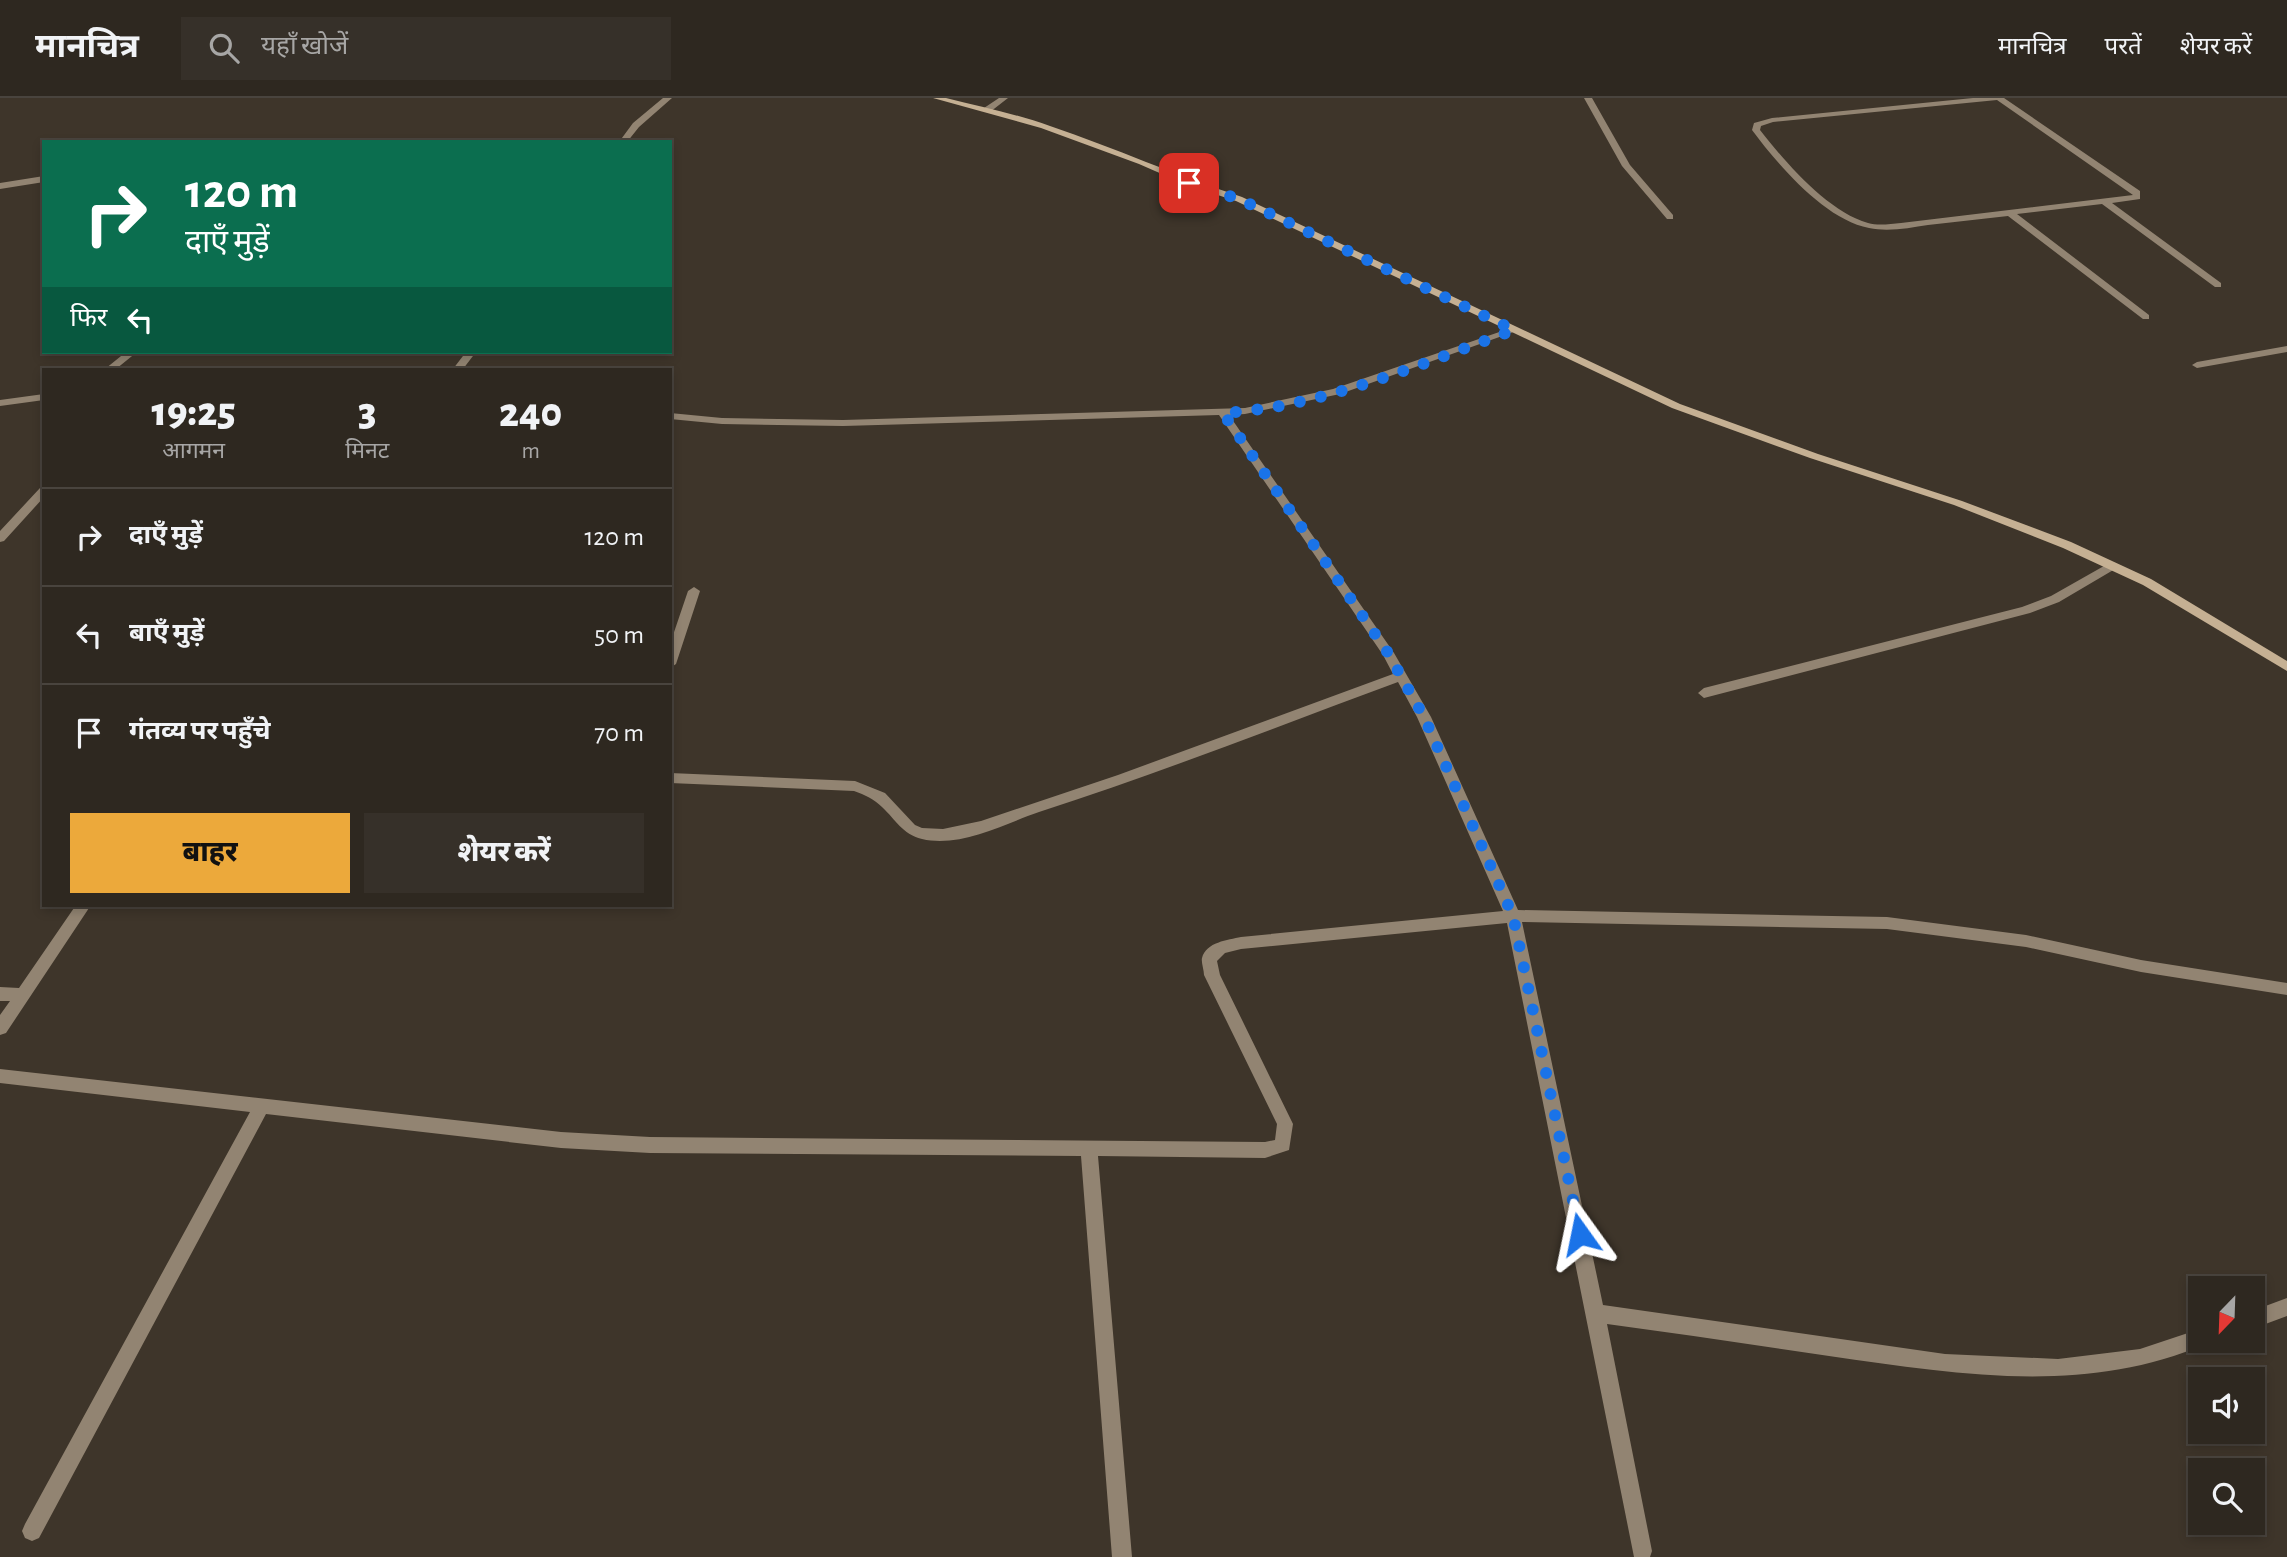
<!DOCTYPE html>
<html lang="hi">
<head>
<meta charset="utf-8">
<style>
	body { margin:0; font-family:"Alegreya Sans","Noto Sans Devanagari",sans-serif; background:#363029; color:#f1f3f6; height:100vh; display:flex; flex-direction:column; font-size:26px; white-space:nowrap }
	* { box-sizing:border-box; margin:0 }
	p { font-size:23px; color:#a7a6a5 }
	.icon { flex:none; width:38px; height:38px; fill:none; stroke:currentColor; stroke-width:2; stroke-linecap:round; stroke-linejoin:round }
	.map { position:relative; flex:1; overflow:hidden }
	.drawer { position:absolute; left:42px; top:270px; width:630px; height:539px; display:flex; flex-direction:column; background:#2e2820; border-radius:0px; box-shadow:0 4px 10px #0003,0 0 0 2px #49443e }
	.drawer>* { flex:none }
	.hud { position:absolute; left:42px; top:42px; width:630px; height:214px; border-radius:0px; box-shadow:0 4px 10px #0003,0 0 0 2px #49443e; background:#0b6e4f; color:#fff; overflow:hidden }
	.needle { width:46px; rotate:203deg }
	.fabs { position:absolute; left:2188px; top:1178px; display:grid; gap:14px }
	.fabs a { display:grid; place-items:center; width:77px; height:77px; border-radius:0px; background:#2e2820; box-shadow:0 4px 10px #0003,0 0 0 2px #49443e; font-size:35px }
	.pin { position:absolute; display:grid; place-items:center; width:60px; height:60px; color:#fff; margin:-30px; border-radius:14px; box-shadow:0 4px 10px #0006 }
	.me { position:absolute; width:77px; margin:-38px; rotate:348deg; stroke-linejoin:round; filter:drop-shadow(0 0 5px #0008) }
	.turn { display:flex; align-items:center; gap:24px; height:147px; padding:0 28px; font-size:32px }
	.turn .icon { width:91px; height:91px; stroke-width:2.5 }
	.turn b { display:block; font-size:49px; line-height:60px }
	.then { display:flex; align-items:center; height:66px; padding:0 28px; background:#0003; gap:14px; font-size:26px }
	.eta { display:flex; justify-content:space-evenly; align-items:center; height:119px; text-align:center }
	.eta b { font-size:42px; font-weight:800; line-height:49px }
	.action { display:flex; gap:14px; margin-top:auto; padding:14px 28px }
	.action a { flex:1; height:80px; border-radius:0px; background:#eca93b; color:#111; font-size:28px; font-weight:800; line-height:80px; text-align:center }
	.action a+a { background:#363029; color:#f1f3f6 }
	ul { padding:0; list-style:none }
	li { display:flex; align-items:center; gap:21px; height:98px; padding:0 28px; border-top:2px solid #49443e }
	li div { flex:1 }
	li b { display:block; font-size:26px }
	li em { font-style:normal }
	header { display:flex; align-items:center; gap:42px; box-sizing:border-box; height:98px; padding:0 35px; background:#2e2820; border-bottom:2px solid #49443e }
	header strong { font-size:33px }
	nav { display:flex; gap:38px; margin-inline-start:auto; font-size:24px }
	.search { width:490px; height:63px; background:#363029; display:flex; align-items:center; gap:18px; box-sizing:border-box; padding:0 24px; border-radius:0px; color:#a7a6a5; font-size:26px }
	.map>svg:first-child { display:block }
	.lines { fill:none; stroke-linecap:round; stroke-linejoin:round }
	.street { fill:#928472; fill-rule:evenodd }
	.secondary { fill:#c5b093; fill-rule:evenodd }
	.route { stroke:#1a73e8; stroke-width:12; stroke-dasharray:0 21.6 }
</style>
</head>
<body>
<header>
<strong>मानचित्र</strong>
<div class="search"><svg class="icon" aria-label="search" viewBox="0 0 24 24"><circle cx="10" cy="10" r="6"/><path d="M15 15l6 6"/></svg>यहाँ खोजें</div>
<nav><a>मानचित्र</a><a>परतें</a><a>शेयर करें</a></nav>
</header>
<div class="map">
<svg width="2287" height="1459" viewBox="0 0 2287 1459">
	<rect width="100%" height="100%" fill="#3e352a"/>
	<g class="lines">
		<path class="street" d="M663 0H672L639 29 627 44H619L633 25Z
			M999 0H1008L990 14H984V10Z
			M1584 0H1592L1630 67 1673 117V121H1667L1622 68Z
			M1973 0H2004L2140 93V101L2112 105 2221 185V189H2215L2102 106 2017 116 2149 217V221H2143L2008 118C1981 121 1955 124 1928 127 1909 130 1888 134 1869 130 1825 122 1778 67 1752 32L1754 25 1772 20ZM1997 2 2133 97 1901 125C1890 126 1878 128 1868 125 1828 114 1785 64 1760 32L1761 28 1773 24Z
			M44 78V84L0 91V85Z
			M1511 230 1519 232 1340 296 1245 316 1229 317 1394 555 1431 619 1518 812 1887 819 2026 837 2141 862 2287 885V897L2141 874 2026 849 1887 831 1522 824 1603 1207 1945 1256 2058 1261 2140 1251 2200 1231V1242H2208L2206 1246C2083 1298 1957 1276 1829 1258 1755 1247 1681 1236 1607 1226L1652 1453 1650 1459H1634L1507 825 1241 851 1225 855 1217 863 1220 877 1293 1026 1289 1052 1265 1060 1098 1058 1132 1459H1112L1081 1058 650 1055 561 1050 266 1016 39 1440 32 1443 25 1440 22 1433 25 1426 250 1014 0 985V971L561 1034 650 1039 1265 1044 1275 1042 1277 1026 1204 877C1204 872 1201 864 1202 860 1206 844 1228 842 1241 839L1503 813 1417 619 1398 584C1279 628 1160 675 1039 714 1004 726 960 750 922 741 902 736 896 722 882 709 874 701 865 697 854 693L670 685V675L855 683 885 695 915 727 922 730 943 731 981 723 1118 677 1393 576 1383 557 1219 317 843 328 722 326 670 321V315L722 320 843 322 1245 310 1333 291Z
			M2287 248V254L2197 270 2192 267 2197 264Z
			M126 254H137L116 271H105Z
			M466 254H476L463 271H453Z
			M44 296V302L0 308V302Z
			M44 389V399L4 443 0 444V433L40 390Z
			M2111 464 2115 465V471L2059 504 2030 515 1704 600 1698 595 1704 590 2022 509 2051 498Z
			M694 489 700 493 676 566 670 570V546L688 493Z
			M76 807H91L6 935 0 937V917L10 903H0V889L19 890Z
			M2287 1200V1218L2252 1231V1213Z"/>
		<path class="secondary" d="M933 0H946C981 9 1017 16 1050 28 1115 50 1177 78 1242 99L1680 306 1818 356 1962 403 2071 444 2151 481 2287 563V573L2143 487 2063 450 1954 407 1810 360 1672 310 1236 103 1187 87 1139 66 1041 30Z"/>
	</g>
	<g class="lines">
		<path class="route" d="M1189 85 1239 101 1514 232C1420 266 1324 309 1223 315L1388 555 1424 619 1513 818 1580 1136"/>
	</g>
</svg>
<div class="fabs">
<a><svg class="needle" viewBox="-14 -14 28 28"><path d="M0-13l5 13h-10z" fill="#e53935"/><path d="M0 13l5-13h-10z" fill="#a7a6a5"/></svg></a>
<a><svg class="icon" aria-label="sound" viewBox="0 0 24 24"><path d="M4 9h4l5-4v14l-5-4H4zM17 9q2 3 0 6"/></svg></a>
<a><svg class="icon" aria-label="search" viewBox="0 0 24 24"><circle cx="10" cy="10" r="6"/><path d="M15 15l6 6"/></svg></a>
</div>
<div class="pin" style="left:1189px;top:85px;background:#d93025"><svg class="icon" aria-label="arrive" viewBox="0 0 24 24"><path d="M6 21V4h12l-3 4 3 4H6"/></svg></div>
<svg class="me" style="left:1580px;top:1136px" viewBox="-20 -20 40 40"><path d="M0-17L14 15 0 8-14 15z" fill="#1a73e8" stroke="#fff" stroke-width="4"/></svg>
<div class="hud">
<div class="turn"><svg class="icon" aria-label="right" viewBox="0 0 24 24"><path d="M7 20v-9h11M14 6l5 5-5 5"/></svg><div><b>120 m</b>दाएँ मुड़ें</div></div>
<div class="then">फिर<svg class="icon" aria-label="left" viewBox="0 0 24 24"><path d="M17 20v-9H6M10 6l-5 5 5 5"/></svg></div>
</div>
<section class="drawer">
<div class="eta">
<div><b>19:25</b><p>आगमन</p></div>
<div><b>3</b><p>मिनट</p></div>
<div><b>240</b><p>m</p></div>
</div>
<ul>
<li><svg class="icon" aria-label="right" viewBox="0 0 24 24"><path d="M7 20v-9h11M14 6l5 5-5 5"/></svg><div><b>दाएँ मुड़ें</b></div><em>120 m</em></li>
<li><svg class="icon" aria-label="left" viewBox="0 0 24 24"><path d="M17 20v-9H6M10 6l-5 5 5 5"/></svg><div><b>बाएँ मुड़ें</b></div><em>50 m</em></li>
<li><svg class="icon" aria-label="arrive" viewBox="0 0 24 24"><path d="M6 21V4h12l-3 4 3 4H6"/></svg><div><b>गंतव्य पर पहुँचे</b></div><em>70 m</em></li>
</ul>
<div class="action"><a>बाहर</a><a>शेयर करें</a></div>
</section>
</div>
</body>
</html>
